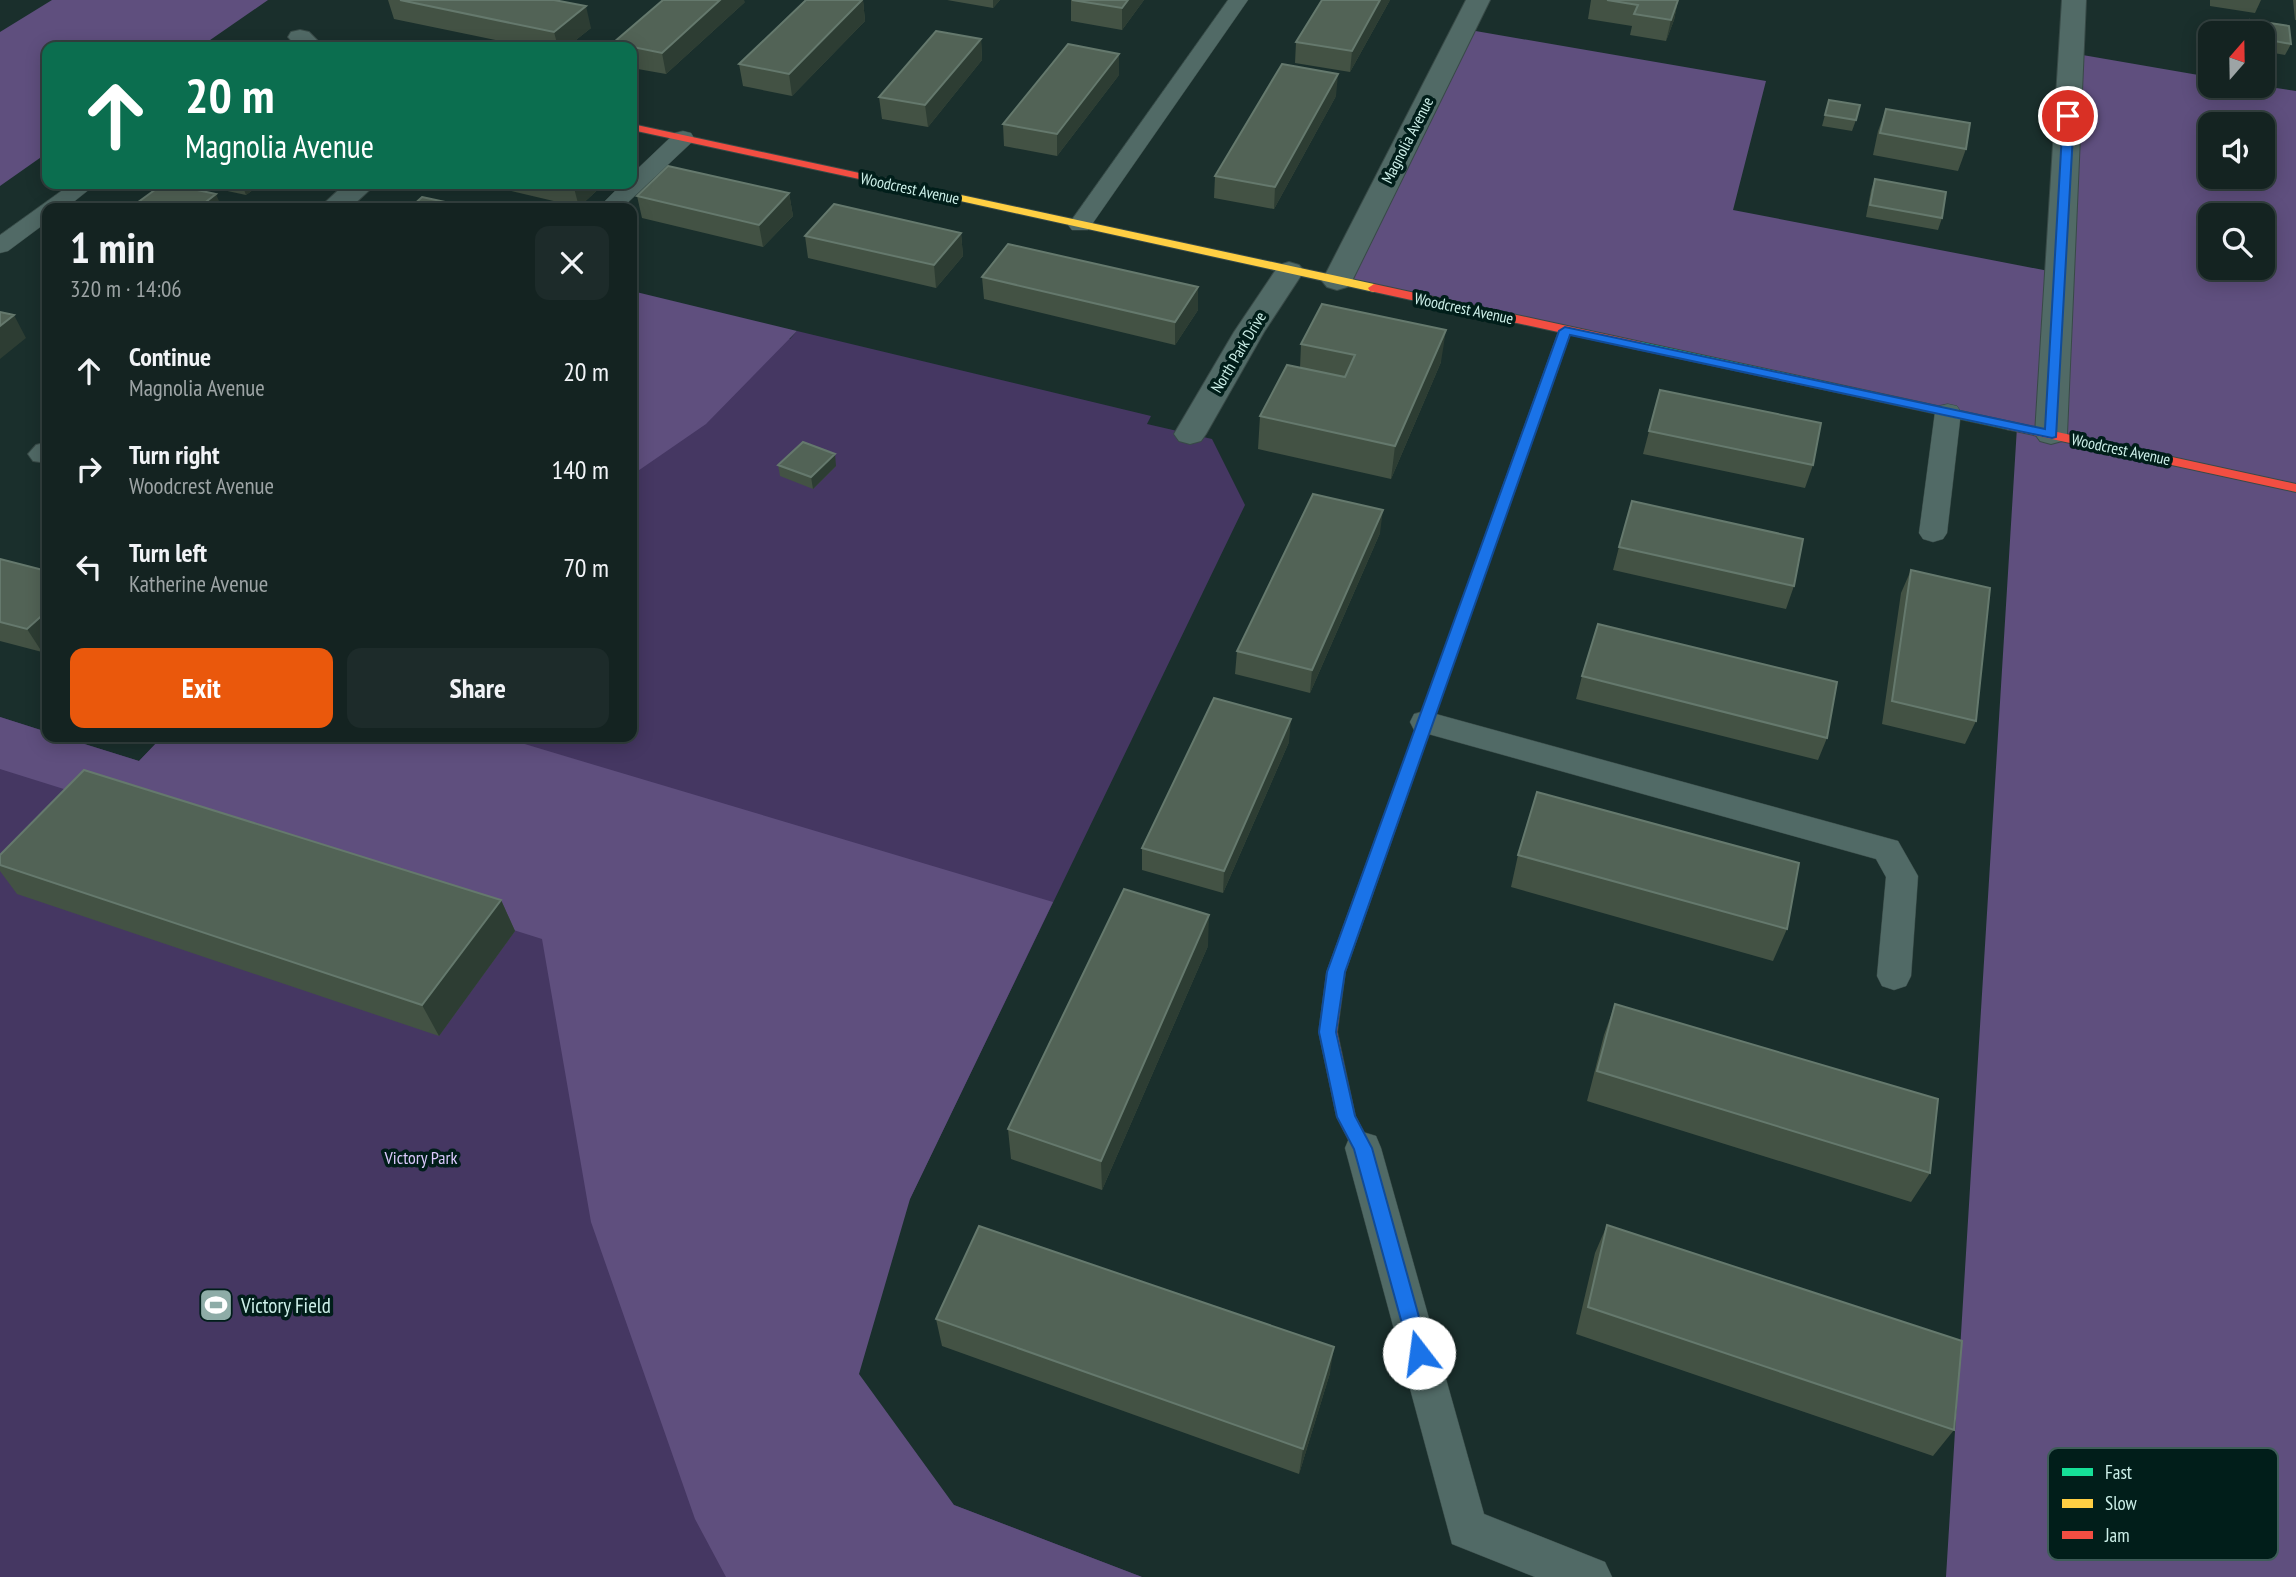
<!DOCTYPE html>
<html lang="en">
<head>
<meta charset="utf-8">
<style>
	body { margin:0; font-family:"PT Sans Narrow",sans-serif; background:#1d2b2a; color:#f1f3f6; height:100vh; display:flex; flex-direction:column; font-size:26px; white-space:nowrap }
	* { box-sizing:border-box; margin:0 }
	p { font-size:23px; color:#9da4a5 }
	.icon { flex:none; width:38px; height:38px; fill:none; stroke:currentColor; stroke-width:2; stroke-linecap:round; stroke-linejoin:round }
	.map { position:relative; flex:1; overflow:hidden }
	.sheet { position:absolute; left:42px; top:203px; width:595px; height:539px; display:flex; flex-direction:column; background:#142321; border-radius:14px; box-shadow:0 4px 18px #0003,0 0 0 2px #33403f }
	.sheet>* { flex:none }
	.hud { position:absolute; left:42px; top:42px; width:595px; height:147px; border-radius:14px; box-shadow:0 4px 18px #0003,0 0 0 2px #33403f; background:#0b6e4f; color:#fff; overflow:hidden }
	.needle { width:46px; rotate:20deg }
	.controls { position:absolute; left:2198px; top:21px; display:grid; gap:14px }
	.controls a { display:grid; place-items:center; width:77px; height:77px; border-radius:14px; background:#142321; box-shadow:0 4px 18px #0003,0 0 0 2px #33403f; font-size:35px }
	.pin { position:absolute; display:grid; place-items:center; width:60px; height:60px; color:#fff; margin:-30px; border:4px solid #fff; border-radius:50%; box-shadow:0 2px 7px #0007 }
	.me { position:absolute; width:77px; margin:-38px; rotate:345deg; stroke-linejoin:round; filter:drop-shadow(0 0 5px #0008) }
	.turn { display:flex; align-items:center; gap:24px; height:147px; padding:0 28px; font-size:32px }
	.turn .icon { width:91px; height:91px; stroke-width:2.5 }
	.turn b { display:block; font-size:49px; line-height:60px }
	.round { display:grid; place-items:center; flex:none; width:74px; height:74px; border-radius:14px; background:#1d2b2a }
	.head { display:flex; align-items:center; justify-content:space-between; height:119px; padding:0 28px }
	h1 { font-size:42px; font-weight:600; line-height:52px }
	.button { display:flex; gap:14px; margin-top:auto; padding:14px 28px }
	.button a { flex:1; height:80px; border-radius:14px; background:#ea580c; color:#fff; font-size:28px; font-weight:600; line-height:80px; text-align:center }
	.button a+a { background:#1d2b2a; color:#f1f3f6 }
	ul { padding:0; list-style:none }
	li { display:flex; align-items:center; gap:21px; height:98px; padding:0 28px }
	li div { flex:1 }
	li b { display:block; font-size:26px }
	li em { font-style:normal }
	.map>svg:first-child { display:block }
	.green { fill:#453762 }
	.forest { fill:#5f4f7e; fill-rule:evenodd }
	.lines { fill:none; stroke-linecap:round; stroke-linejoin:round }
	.lane-casing { stroke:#384a47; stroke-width:1 }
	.street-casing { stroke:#384a47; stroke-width:2 }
	.fast-casing { stroke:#384a47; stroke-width:2 }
	.slow-casing { stroke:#384a47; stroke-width:2 }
	.jam-casing { stroke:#384a47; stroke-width:2 }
	.lane { fill:#516a66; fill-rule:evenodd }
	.street { fill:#516a66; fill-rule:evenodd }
	.fast { fill:#16e098; fill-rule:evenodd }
	.slow { fill:#ffcf43; fill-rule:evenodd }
	.jam { fill:#f24e42; fill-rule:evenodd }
	.wall { fill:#435244 }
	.shaded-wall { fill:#2d3d33 }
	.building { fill:#526356; stroke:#65796d; stroke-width:2 }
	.route { fill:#1a73e8; stroke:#114b97; stroke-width:2 }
	.labels { text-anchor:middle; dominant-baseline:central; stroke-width:7; stroke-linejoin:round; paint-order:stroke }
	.far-street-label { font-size:16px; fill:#cdf0e9; stroke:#011e1a }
	.park-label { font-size:18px; fill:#dccafd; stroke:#011e1a }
	.near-poi-label { font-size:21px; fill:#cdf0e9; stroke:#011e1a; text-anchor:start }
	.key { fill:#011e1a; stroke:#3e5d58; stroke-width:2 }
	.key-label { font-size:19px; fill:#cdf0e9 }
</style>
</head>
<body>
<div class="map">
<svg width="2296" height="1577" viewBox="0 0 2296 1577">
	<rect width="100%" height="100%" fill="#1a2f2c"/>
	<path class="green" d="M632 302 790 339 797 331 1151 416 1147 424 1212 439 1245 505 792 1443 1142 1577H0V717L47 732V737H62L139 761 162 737H632Z"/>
	<path class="forest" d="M52 0H268L200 47H47V153L0 186V32Z
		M1464 29 1766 81 1733 210 2059 273 2071 53 2210 77V86H2263L2296 91V1577H1946L2017 427 1337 281ZM2210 124H2263V177H2210ZM2210 215H2263V268H2210Z
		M632 291 797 331 706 424 632 475Z
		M0 717 47 732V737H62L139 761 162 737H501L1053 902 910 1199 859 1374 954 1505 1142 1577H726L695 1519 591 1222 542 939 0 769Z"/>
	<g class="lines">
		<g class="lane-casing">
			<path id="lane" d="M1228 0H1248L1088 230H1072L1068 225Z
				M683 131 691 133 694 138 691 143 622 208H598L622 184H632V174L675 133Z
				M71 184H96L66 208H47V222L8 251 0 253V235Z
				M1948 404 1957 406 1961 412 1947 533 1943 539 1933 542 1923 539 1919 533 1935 412 1939 406Z
				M1425 711 1898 841 1918 876 1911 976 1906 986 1894 990 1882 986 1877 976 1886 877 1876 859 1414 730 1410 722 1414 714Z
				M1363 1132 1376 1136 1381 1148 1484 1514 1605 1562 1612 1577H1535L1452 1544 1345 1148 1350 1136Z"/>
		</g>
		<g class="street-casing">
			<path id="street" d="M1466 0H1490L1352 281 1347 287 1337 290 1327 287 1322 281Z
				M2062 0H2086L2067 434 2062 441 2051 444 2040 441 2035 434Z
				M300 30 309 32 324 47H297L288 37 291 32Z
				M345 184H376L350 208H319Z
				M1289 262 1299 265 1304 271 1264 332 1206 434 1201 441 1190 444 1179 441 1174 434 1234 332 1279 265Z
				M47 442V463L33 461 28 454 36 445Z"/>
		</g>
		<g class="fast-casing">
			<path id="fast" d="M1641 342 2011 422 2018 426 2011 430 1637 349V343Z"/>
		</g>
		<g class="slow-casing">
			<path id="slow" d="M901 182 1374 284 1380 288 1374 292 897 187V183Z
				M1565 327 1571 331 1445 687 1438 692 1433 691 1431 687 1559 331Z"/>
		</g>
		<g class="jam-casing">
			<path id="jam" d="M632 124 901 182 907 185 901 188 632 130Z
				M1374 284 1641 342 1647 346 1641 350 1370 291 1368 288Z
				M2011 422 2296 484V492L2006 429 2004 426Z
				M1438 682 1445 687 1345 972 1337 1032 1355 1116 1372 1148 1370 1154 1363 1156 1356 1154 1337 1117 1319 1032 1327 972 1431 687Z"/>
		</g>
		<use href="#lane" class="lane"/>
		<use href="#street" class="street"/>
		<use href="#fast" class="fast"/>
		<use href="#slow" class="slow"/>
		<use href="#jam" class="jam"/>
	</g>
	<path class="wall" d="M388 0H554L591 28 567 47H529L394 19Z
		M863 0 865 21 792 96 743 86 739 64Z
		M947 0H1000L993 8Z
		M1071 0H1144L1122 30 1071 21Z
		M1390 0 1350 72 1295 63 1296 42Z
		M1591 0H1678L1674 20 1666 41 1630 35 1632 26 1588 19Z
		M2210 0H2261L2255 13 2210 6Z
		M2293 0H2296V20H2295Z
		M745 2 666 74 632 68V47H614L613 43Z
		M2250 20 2291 44 2285 55 2263 51V33H2245V31Z
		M981 39 982 60 928 127 882 119 879 97Z
		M1119 75 1057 156 1004 146 1003 124Z
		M1336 96 1274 209 1214 198 1215 176Z
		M1829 100 1856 120 1852 131 1822 126Z
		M1886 109 1966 149 1958 171 1873 155 1878 131Z
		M1875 179 1942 218 1938 230 1866 217 1871 190Z
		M195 184H261L246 195Z
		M481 184H604L579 207Z
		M789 193 793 216 763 247 642 218 637 196Z
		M961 233 963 256 936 288 808 258 805 236Z
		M982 277 1198 287V310L1175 345 984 299Z
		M1301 344 1441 362 1391 479 1258 449 1260 416 1300 368Z
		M1660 390 1813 465 1805 488 1643 454Z
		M778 465 836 466 813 489 780 476Z
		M1380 533 1310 693 1235 674 1237 651Z
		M1619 547 1794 586 1786 609 1613 570Z
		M0 559 42 652 0 641Z
		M1911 570 1976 721 1965 744 1882 724 1901 593Z
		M1582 676 1827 738 1818 760 1576 699Z
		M1289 742 1223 893 1142 870V848Z
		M0 855 501 900 515 931 439 1036 17 894 0 871Z
		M1518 855 1787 929 1773 961 1511 887Z
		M1208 946 1102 1190 1011 1159 1008 1129Z
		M1615 1004 1930 1173 1911 1202 1587 1101 1604 1035Z
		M1607 1225 1954 1430 1933 1456 1576 1334 1595 1253Z
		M936 1319 1330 1373 1299 1474 942 1346Z"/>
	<path class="shaded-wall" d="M720 0H744L745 2 666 74 662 53Z
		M863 0 865 21 792 96 789 74Z
		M993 0H1000L993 8Z
		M1128 0H1144L1122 30V8Z
		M1380 0H1390L1350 72 1352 51Z
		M1678 0 1674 20 1666 41 1671 20Z
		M586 6 591 28 567 47H558L554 32Z
		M981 39 982 60 928 127 925 105Z
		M1119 54V75L1057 156V134Z
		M1338 74 1336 96 1274 209 1275 187Z
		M242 184H261L246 195Z
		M573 184H604L579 207Z
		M789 193 793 216 763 247 759 225Z
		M216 194 222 208H198Z
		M961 233 963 256 936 288 934 265Z
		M1198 287V310L1175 345V322Z
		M14 315 26 338 0 359V326Z
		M1446 330 1441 362 1391 479 1395 446Z
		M835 454 836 466 813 489 811 477Z
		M1383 510 1380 533 1310 693 1312 670Z
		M47 611V648L42 652 27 629Z
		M1291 719 1289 742 1223 893 1224 871Z
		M501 900 515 931 439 1036 422 1005Z
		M1209 915 1208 946 1102 1190 1101 1161Z
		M1334 1347 1330 1373 1299 1474 1303 1449Z"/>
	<path class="building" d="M400 0H554L586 6 554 32Z
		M663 0H720L662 53 613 43Z
		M806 0H862L789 74 739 64Z
		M1072 0H1128L1122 8Z
		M1322 0H1380L1352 51 1296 42Z
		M1607 0H1678L1671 20 1634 14 1638 5Z
		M2250 20 2289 26 2291 44 2263 39V33H2251Z
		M936 31 981 39 925 105 879 97Z
		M1068 44 1119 54 1057 134 1003 124Z
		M1282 64 1338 74 1275 187 1215 176Z
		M1829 100 1860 105 1856 120 1825 115Z
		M1886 109 1970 123 1966 149 1880 133Z
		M668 166 789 193 759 225 637 196Z
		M1875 179 1946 192 1942 218 1870 205Z
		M163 184H169L216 194 198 208H130Z
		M422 197 473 208H410Z
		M834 204 961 233 934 265 805 236Z
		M1008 244 1198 287 1175 322 982 277Z
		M1322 304 1446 330 1395 446 1260 416 1287 365 1345 377 1355 355 1301 344Z
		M0 312 14 315 0 326Z
		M1660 390 1821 423 1813 465 1649 431Z
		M803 442 835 454 811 477 778 465Z
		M1313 494 1383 510 1312 670 1237 651Z
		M1632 501 1803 539 1794 586 1619 547Z
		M0 559 47 571V611L27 629 0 622Z
		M1911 570 1990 588 1976 721 1892 701Z
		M1598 624 1837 682 1827 738 1582 676Z
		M1214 698 1291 719 1224 871 1142 848Z
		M84 770 501 900 422 1005 0 865V855Z
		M1537 792 1799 863 1787 929 1518 855Z
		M1124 889 1209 915 1101 1161 1008 1129Z
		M1615 1004 1938 1099 1930 1173 1597 1071Z
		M1607 1225 1962 1341 1954 1430 1588 1307Z
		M979 1226 1334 1347 1303 1449 936 1319Z"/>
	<path class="route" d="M2068 112 2074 116 2056 437 2052 438 1570 335 1345 972 1336 1032 1355 1116 1372 1148 1429 1353 1426 1360 1419 1363 1412 1360 1354 1149 1337 1117 1319 1032 1327 972 1559 331 1565 327 2045 429 2063 116Z"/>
	<defs>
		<g id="stadium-square" transform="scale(1.75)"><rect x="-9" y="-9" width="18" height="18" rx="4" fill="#8eaca7" stroke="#011e1a"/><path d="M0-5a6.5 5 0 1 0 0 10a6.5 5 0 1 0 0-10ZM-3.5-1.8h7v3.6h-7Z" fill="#fff"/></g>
	</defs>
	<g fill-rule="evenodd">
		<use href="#stadium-square" x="216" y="1305"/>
	</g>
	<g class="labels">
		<g class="far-street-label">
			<text transform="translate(1407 140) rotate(-63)">Magnolia Avenue</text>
			<text transform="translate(910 188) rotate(12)">Woodcrest Avenue</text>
			<text transform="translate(1464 308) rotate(12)">Woodcrest Avenue</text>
			<text transform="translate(1238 352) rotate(-59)">North Park Drive</text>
			<text transform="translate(2121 449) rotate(12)">Woodcrest Avenue</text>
		</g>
		<g class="park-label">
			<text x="421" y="1157">Victory Park</text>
		</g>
		<g class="near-poi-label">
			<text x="241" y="1305">Victory Field</text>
		</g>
	</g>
	<rect x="2048" y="1448" width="230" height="112" rx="10" class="key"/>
	<rect x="2062" y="1468" width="31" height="8" fill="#16e098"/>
	<rect x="2062" y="1499" width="31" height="9" fill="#ffcf43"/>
	<rect x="2062" y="1531" width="31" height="8" fill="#f24e42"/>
	<g class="key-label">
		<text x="2105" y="1479">Fast</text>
		<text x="2105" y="1510">Slow</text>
		<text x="2105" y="1542">Jam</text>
	</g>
</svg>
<div class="controls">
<a><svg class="needle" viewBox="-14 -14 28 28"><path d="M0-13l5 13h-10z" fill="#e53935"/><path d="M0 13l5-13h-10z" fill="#9da4a5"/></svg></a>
<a><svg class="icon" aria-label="sound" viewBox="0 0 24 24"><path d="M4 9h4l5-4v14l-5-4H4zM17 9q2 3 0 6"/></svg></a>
<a><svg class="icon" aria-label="search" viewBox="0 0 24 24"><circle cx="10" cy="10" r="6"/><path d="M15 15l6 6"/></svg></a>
</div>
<div class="pin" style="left:2068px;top:116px;background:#d93025"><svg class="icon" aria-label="arrive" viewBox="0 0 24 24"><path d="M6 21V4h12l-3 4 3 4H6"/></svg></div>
<svg class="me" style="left:1419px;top:1353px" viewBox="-20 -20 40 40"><circle r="19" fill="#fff"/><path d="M0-13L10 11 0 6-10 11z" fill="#1a73e8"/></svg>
<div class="hud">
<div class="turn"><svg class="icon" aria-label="ahead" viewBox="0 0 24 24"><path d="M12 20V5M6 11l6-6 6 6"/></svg><div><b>20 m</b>Magnolia Avenue</div></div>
</div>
<section class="sheet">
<div class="head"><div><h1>1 min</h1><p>320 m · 14:06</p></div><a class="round"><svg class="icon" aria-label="close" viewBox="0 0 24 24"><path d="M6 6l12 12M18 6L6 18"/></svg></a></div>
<ul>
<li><svg class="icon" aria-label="ahead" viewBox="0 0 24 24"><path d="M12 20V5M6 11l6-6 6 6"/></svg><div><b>Continue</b><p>Magnolia Avenue</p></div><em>20 m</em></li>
<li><svg class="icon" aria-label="right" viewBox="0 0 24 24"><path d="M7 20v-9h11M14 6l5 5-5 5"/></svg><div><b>Turn right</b><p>Woodcrest Avenue</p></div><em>140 m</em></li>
<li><svg class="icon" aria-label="left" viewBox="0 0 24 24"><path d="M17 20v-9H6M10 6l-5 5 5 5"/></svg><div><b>Turn left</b><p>Katherine Avenue</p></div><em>70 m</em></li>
</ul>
<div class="button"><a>Exit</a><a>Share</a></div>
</section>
</div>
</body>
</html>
